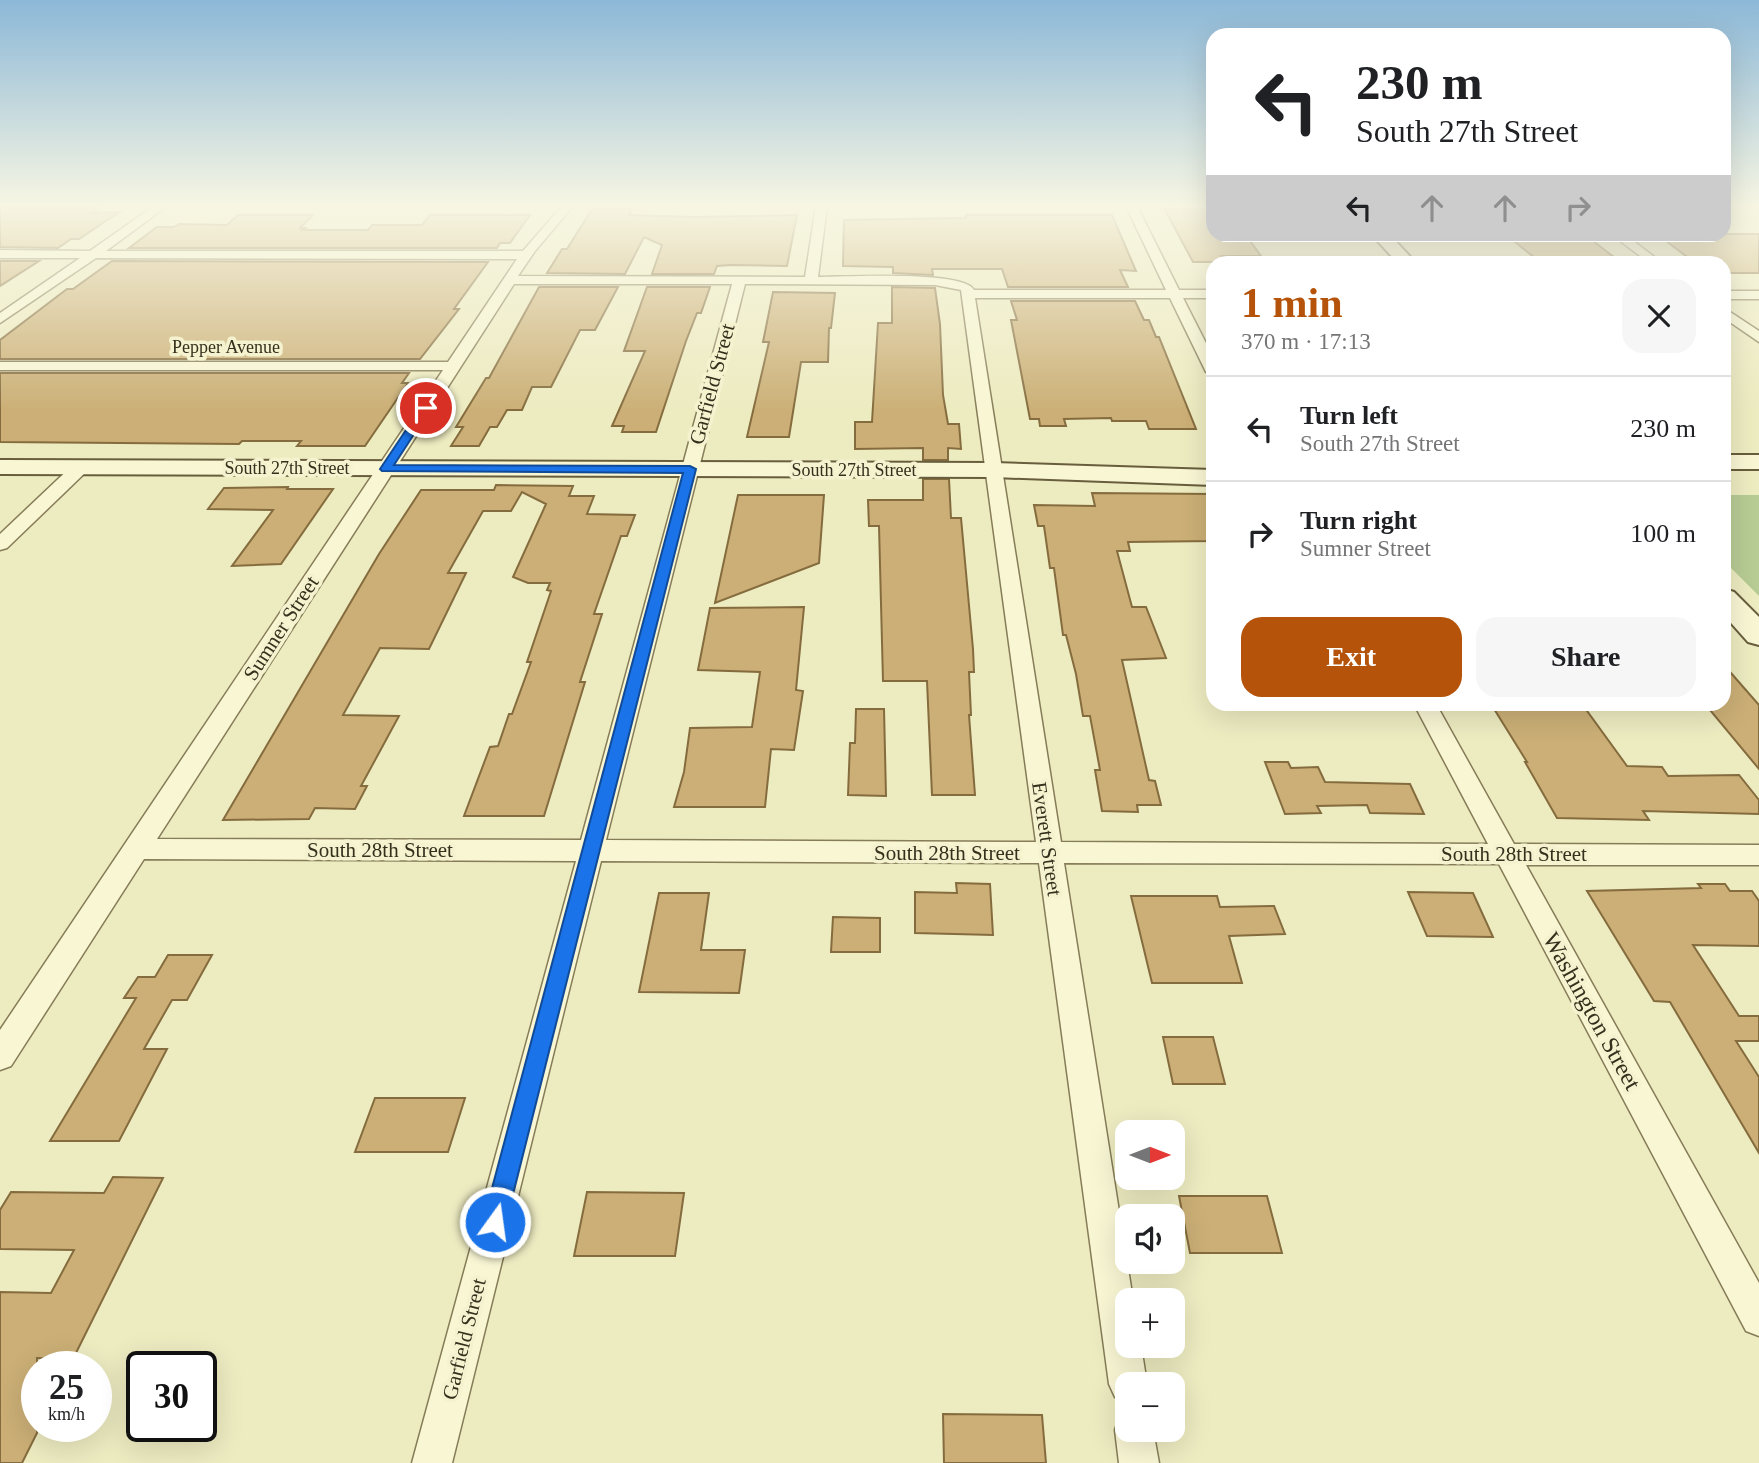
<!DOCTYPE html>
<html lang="en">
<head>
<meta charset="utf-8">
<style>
	body { margin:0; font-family:Georgia,serif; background:#f6f6f6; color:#202124; height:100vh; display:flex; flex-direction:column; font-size:26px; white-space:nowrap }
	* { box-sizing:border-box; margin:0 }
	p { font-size:23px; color:#757577 }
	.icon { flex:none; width:38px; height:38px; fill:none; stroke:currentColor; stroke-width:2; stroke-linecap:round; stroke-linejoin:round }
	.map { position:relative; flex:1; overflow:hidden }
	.sheet { position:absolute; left:1206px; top:256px; width:525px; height:455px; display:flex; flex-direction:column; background:#fff; border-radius:21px; box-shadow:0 7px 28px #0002 }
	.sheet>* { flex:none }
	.top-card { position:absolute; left:1206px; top:28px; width:525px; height:214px; border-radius:21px; box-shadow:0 7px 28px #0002; background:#fff; color:#202124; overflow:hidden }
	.needle { width:46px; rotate:90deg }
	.tools { position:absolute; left:1115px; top:1120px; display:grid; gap:14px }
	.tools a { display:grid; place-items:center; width:70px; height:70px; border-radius:14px; background:#fff; box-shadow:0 7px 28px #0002; font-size:35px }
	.speed { position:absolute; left:21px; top:1351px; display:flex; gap:14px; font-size:35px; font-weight:700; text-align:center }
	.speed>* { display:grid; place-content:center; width:91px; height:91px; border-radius:50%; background:#fff; box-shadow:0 7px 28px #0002; line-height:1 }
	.speed small { font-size:18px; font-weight:400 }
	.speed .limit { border:4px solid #111; border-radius:10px; background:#fff; color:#111 }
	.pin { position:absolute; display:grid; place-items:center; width:60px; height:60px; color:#fff; margin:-30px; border:4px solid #fff; border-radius:50%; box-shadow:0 2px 7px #0007 }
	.me { position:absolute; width:77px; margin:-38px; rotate:14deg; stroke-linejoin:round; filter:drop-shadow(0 0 5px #0008) }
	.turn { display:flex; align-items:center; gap:24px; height:147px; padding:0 35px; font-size:32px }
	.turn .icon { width:91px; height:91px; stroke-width:2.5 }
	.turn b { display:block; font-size:49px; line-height:60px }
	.lanes { display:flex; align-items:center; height:66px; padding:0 35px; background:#0003; justify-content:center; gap:35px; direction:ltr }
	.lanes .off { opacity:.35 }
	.round { display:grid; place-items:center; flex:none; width:74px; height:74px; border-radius:21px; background:#f6f6f6 }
	.headline { display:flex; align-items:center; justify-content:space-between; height:119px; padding:0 35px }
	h1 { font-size:42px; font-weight:600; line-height:52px; color:#b45309 }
	.button { display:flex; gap:14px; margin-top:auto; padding:14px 35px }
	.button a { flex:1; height:80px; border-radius:21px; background:#b45309; color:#fff; font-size:28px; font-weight:600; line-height:80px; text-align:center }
	.button a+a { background:#f6f6f6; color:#202124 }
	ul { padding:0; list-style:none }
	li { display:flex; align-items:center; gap:21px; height:105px; padding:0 35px; border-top:2px solid #e0e0e0 }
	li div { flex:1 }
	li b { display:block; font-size:26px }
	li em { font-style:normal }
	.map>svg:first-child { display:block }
	.green { fill:#b7cb94 }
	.building { fill:#cbaf76; stroke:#856c3e; stroke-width:2 }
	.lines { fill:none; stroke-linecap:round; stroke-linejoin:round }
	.minor-casing { stroke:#867c58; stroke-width:3 }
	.secondary-casing { stroke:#685d3c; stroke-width:4 }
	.minor { fill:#f8f6d3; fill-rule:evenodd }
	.secondary { fill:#f8f6d3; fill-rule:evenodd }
	.route { fill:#1a73e8; stroke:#114b97; stroke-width:2 }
	.labels { text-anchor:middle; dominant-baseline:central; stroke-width:7; stroke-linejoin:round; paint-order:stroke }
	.far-street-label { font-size:18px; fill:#362f1d; stroke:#f5f3cf }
	.street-label { font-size:21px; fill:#362f1d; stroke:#f5f3cf }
	.near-street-label { font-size:24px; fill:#362f1d; stroke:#f5f3cf }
</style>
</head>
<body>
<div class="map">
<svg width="1759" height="1463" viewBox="0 0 1759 1463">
	<rect width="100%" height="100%" fill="#edebc0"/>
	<path class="green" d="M1724 495H1759V596L1724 561Z"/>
	<path class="building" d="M0 206H101L91 213 119 212 79 239H71L58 248 0 247Z
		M1164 208 1211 209 1213 234H1245L1261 256H1221L1224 262H1193Z
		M592 209H632L629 215 694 217 797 215 787 266 730 265 717 266 714 274H652L662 245 644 237 625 274 547 273 562 249H567Z
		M238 215H313L300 228H305L302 230H368L372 225H422L430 215H530L510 243H500L497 248H129L157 227H174L179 224 227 225Z
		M966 215H1112L1136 271 1120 270 1128 287H1008L1002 269H932L933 275 893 273V267L843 266 844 220 966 218Z
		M1505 234H1584L1615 258H1609L1615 262H1540Z
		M1691 234H1759V273H1724V262H1694L1658 235Z
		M0 261H39L0 286Z
		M112 261 488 262 454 309H459L420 359H0V340L67 289H73Z
		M539 287H618L595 330H580L551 387H532L522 410H507L497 427H490L479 446H451L463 427H456L486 378H489Z
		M647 287H710L701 313H697L686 341 656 432H622L624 426H612L645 351H624Z
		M892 287 935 288 940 324 943 395 948 424H959L961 449 948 448V460H923V448L855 449V422H872L878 323H892Z
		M773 292 835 293 831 328H829L828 362H801L789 437H747L769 342H763Z
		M1011 301H1135L1144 320H1149L1156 337H1159L1196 429H1149L1146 421H1112L1111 418 1064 419 1066 426H1040L1039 419H1030L1011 320H1017Z
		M0 373H409L402 383H408L365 446H297L301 441H242L239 444 0 442Z
		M923 479H949L951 518H961L973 649 974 672H969L971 715H969L975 795H932L927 681H883L879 526H869L868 500H923Z
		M496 485 573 486 569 496H594L587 514 635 515 627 536H621L594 614H602L580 682H585L544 816H464L490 747 498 746 509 714H512L531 662H527L551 591 547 590 550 583H528L513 577 546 504 522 492 511 511H483L448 573H466L429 649 380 648 343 715 399 716 361 786H367L355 809 315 808 309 819 223 820 379 554 421 490H494Z
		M288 487 287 489H333L281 564 232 566 273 510 208 509 224 488Z
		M1092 493 1213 494V541L1128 542 1130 551H1117L1132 607H1146L1166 658 1122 660 1149 780 1155 781 1161 805H1137L1138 812 1102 811 1095 770H1100L1090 716H1083L1076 674 1066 635H1063L1054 568H1050L1044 526H1038L1034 505 1095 506Z
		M738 495H824L819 563 715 603Z
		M804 607 796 690 803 691 794 750 771 749 765 807H674L684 772 690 728 752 727 760 672 698 670 710 608Z
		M1724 665 1759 705V769L1705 704H1724Z
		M1491 704H1582L1627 766 1662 767 1668 776 1739 775 1759 800V814L1643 811 1649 820 1557 818 1525 762H1527Z
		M856 709H884L886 796 848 795 850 743H855Z
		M1265 762H1288L1291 768 1318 767 1325 782 1410 784 1424 814 1370 813 1367 805 1317 806 1321 813 1285 814Z
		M956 883 990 884 993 935 915 933V892L957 893Z
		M1698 884H1725L1730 891H1752L1759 901V946L1693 945 1739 1016H1759V1041H1736L1759 1077V1153L1670 1002 1654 1001 1587 891 1701 888Z
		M1408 892 1473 893 1493 937 1427 936Z
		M659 893H709L701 950H745L739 993 639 992Z
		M1131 896H1217L1220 907 1274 906 1285 934 1229 936 1242 983H1152Z
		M833 917 880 918V952H831Z
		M168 955H212L187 1000H172L144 1049H167L119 1141H50L136 998H124L138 977H155Z
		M1163 1037H1213L1225 1084H1173Z
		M375 1098H465L448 1152H355Z
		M113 1177 163 1178 73 1359 37 1358V1433L22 1463H0V1292L51 1293 74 1250 0 1249V1210L11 1192 104 1193Z
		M587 1192 684 1193 675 1256H574Z
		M1179 1196H1267L1282 1253H1190Z
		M943 1414 1042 1415 1046 1463H944Z"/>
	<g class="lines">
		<g class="minor-casing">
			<path id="minor" d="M154 206H167L106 251H523L562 206H573L535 251 518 276 805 277 816 206H827L818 277C843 277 964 270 974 290H1166L1126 206H1137L1179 290H1213V298H1183L1213 357V376L1206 372 1170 298H975L1061 842 1488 844 1414 704H1436L1514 844 1759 845V865H1526L1759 1283V1336L1746 1331 1499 864 1064 863 1133 1300H1127V1346H1141L1147 1384H1127V1402L1115 1397 1109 1384 1039 863 601 861 452 1463H412L576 861 144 859 11 1066 0 1070V1030L443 370H0V362H448L517 259 96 258 0 323V313L80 258H0V250L90 251ZM514 284H732L581 840 157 839ZM745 284 935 285 961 290 1036 842 606 840Z
				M1611 234H1624L1661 262H1648Z
				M1724 291H1759V299H1724Z
				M1724 308 1759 331V342L1724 318Z
				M81 462 87 463 89 467 87 471 7 548 0 550V534L75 463Z
				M1127 1414V1430H1153L1159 1463H1119L1115 1430 1120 1416Z"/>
		</g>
		<g class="secondary-casing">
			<path id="secondary" d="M1371 234H1389L1415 262H1397Z
				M1724 455H1759V469H1724Z
				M0 460 994 463 1213 470V485L994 477 0 474Z
				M1724 589 1734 592 1759 617V645L1748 642 1724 615Z"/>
		</g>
		<use href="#minor" class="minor"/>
		<use href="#secondary" class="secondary"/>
	</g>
	<linearGradient id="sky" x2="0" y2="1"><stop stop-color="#8cb8d7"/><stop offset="0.5" stop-color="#f7f6e3"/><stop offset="1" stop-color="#f7f6e3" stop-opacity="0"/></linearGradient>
	<rect width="1759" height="411" fill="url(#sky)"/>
	<path class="route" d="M422 406 431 408 394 465 690 466 696 469 506 1222 503 1230 495 1234 486 1230 483 1222 683 473 382 471 380 469Z"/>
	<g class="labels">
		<g class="far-street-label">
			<text x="226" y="347">Pepper Avenue</text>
			<text x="287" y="468">South 27th Street</text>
			<text x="854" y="470">South 27th Street</text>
		</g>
		<g class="street-label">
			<text transform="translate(712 384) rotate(-75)">Garfield Street</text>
			<text transform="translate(281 628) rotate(-57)">Sumner Street</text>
			<text transform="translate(1047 839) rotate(82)">Everett Street</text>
			<text x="380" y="850">South 28th Street</text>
			<text x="947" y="853">South 28th Street</text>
			<text x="1514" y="854">South 28th Street</text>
			<text transform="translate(464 1339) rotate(-76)">Garfield Street</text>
		</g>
		<g class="near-street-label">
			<text transform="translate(1592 1011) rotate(61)">Washington Street</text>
		</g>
	</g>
</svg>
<div class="tools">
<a><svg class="needle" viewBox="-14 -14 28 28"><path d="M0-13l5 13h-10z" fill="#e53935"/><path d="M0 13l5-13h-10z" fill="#757577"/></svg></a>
<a><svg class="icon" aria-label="sound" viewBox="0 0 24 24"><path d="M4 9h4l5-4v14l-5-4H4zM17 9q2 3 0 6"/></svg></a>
<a>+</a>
<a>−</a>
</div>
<div class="speed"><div>25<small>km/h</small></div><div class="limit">30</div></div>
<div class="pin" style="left:426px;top:408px;background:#d93025"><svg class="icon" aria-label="arrive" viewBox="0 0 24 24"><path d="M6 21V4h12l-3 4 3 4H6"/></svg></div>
<svg class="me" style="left:495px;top:1222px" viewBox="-20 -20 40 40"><circle r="17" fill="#1a73e8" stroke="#fff" stroke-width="3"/><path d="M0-11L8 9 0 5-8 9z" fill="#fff"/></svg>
<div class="top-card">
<div class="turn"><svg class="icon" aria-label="left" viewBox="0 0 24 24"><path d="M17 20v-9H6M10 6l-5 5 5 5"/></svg><div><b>230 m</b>South 27th Street</div></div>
<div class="lanes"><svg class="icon" aria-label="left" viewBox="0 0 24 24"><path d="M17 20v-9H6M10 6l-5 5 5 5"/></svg><svg class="icon off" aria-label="ahead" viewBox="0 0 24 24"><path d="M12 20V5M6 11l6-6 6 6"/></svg><svg class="icon off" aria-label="ahead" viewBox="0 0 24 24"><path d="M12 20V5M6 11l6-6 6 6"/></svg><svg class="icon off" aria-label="right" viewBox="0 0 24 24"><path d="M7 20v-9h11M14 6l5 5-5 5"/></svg></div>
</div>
<section class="sheet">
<div class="headline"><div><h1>1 min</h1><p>370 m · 17:13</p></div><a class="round"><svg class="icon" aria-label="close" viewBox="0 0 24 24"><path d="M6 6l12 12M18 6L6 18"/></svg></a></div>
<ul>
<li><svg class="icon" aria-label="left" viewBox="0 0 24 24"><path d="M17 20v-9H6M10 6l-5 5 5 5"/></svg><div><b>Turn left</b><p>South 27th Street</p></div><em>230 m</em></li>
<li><svg class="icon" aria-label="right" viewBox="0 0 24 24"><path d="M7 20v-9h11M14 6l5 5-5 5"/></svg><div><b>Turn right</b><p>Sumner Street</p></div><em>100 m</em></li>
</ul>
<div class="button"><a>Exit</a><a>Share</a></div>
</section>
</div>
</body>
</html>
